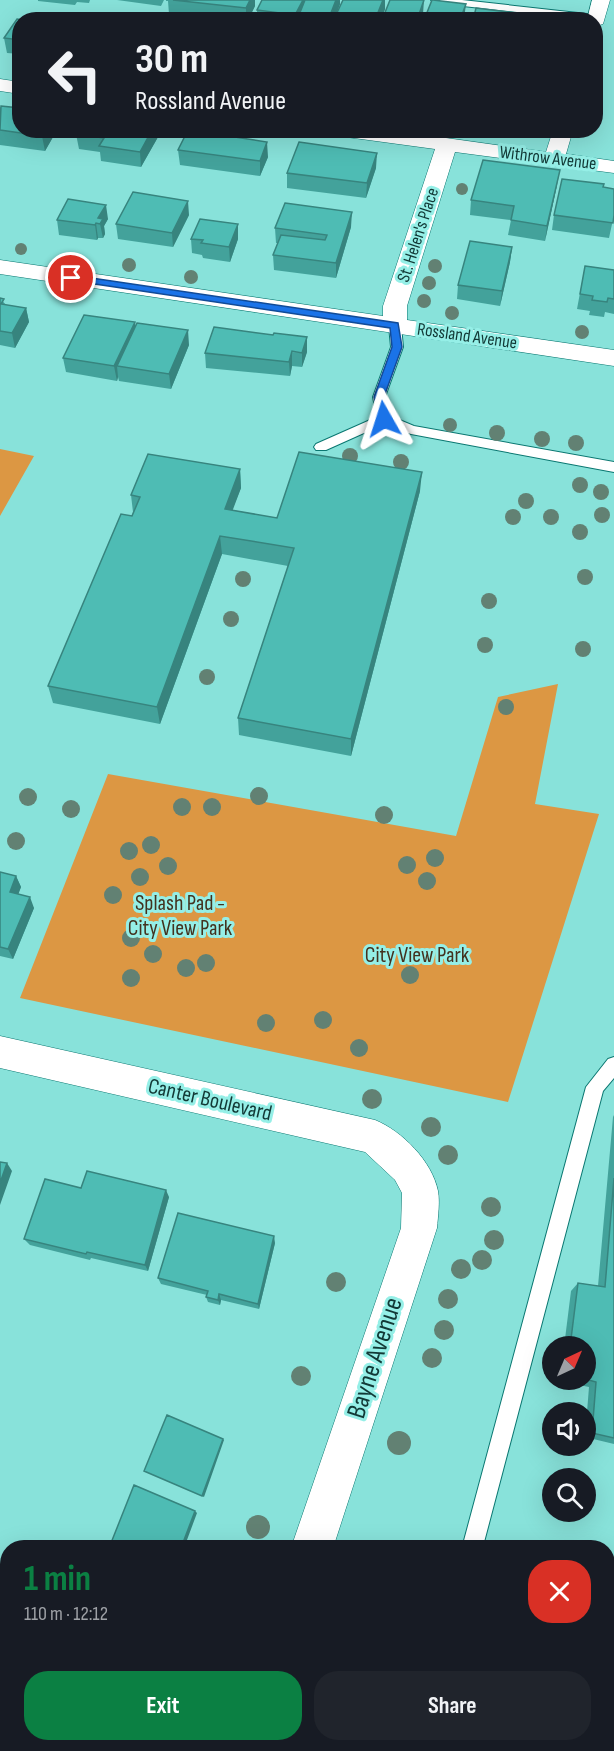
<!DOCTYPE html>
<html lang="en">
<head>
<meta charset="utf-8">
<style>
	body { margin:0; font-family:"Sofia Sans Condensed",sans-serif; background:#20242c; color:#f1f3f6; height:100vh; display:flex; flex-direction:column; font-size:22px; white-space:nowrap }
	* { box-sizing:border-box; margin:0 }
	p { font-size:20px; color:#9ea1a6 }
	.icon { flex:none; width:33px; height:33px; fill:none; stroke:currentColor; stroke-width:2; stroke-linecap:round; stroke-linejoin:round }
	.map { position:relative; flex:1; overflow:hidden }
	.details { position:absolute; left:0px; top:1540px; width:615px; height:212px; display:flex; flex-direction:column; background:#171b24; border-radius:24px 24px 0 0; box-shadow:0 6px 24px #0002 }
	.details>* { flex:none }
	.hud { position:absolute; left:12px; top:12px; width:591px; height:126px; border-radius:24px; box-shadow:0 6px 24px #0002; background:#171b24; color:#f1f3f6; overflow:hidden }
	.needle { width:39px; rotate:44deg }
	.buttons { position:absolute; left:542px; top:1336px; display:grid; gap:12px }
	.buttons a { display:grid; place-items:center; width:54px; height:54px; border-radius:50%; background:#171b24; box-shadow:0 6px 24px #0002; font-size:30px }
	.pin { position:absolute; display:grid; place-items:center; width:51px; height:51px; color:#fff; margin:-26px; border:3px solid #fff; border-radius:50%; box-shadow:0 2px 6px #0007 }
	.me { position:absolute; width:66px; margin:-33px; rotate:354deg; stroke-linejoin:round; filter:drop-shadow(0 0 4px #0008) }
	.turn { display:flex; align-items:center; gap:21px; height:126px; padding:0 24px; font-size:27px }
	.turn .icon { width:78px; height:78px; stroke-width:2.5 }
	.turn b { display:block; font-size:42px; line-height:51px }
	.round { display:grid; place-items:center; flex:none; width:63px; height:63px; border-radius:24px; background:#20242c }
	.headline { display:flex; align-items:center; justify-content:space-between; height:102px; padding:0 24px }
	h1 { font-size:36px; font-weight:700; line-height:45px; color:#0b8043 }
	.cta { display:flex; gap:12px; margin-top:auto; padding:12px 24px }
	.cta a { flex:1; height:69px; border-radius:24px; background:#0b8043; color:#fff; font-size:24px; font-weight:700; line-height:69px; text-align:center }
	.cta a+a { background:#20242c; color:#f1f3f6 }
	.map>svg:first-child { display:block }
	.green { fill:#dc9743 }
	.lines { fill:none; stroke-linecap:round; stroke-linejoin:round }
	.service-casing { stroke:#0a7771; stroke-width:2 }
	.minor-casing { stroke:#0a7771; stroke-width:1 }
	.service { fill:#fff; fill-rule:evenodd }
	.minor { fill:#fff; fill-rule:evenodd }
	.tree { fill:#628173 }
	.wall { fill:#43a29b }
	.shaded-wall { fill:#37847e }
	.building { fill:#4ebcb4; stroke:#37847e; stroke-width:1.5 }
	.route { fill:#1a73e8; stroke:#114b97; stroke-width:1.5 }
	.labels { text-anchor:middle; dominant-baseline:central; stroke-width:6; stroke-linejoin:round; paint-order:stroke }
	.far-street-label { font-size:18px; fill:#123936; stroke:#95efe7 }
	.park-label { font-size:22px; fill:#43321f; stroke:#95efe7 }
	.street-label { font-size:22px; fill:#123936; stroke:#95efe7 }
	.near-street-label { font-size:27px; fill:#123936; stroke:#95efe7 }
</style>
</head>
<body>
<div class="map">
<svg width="614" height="1751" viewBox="0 0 614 1751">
	<rect width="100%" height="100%" fill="#88e2da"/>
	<path class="green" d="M0 449 34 456 0 516Z
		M558 684 535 804 599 814 508 1102 20 998 108 774 456 836 498 697Z"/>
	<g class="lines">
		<g class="service-casing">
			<path id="service" d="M431 0H462L596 15 601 18 596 21 436 3Z
				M395 322 401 326 403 347 385 397 390 416 414 426 614 462V472L411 434 384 424 326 450H316L314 447 316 444 377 417 373 397 391 347 389 326Z
				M614 1057V1078L603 1091 483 1546 482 1548H462L586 1087 608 1059Z"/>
		</g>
		<g class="minor-casing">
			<path id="minor" d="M592 0H610L603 24 596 26V20H587Z
				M0 79 20 82V94L0 91Z
				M329 130H389L546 152 553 130H573L566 154 614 161V173L455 152 407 306V320L614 350V366L0 274V260L383 316V306L435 149 339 136 332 134Z
				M0 1036 375 1120C402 1131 432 1161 438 1191 440 1202 438 1216 437 1228L333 1548H291L401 1228 402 1193 395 1180 365 1152 0 1068Z
				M224 1744H268L266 1751H222Z"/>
		</g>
		<use href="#service" class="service"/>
		<use href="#minor" class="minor"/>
	</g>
	<g class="tree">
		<circle cx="462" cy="189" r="6"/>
		<circle cx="21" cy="249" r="6"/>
		<circle cx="129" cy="265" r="7"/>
		<circle cx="435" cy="266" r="7"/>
		<circle cx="191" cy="277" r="7"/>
		<circle cx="429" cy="283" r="7"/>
		<circle cx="424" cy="301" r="7"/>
		<circle cx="452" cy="313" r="7"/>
		<circle cx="582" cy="332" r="7"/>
		<circle cx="450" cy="425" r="7"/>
		<circle cx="497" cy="433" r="8"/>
		<circle cx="542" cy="439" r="8"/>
		<circle cx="576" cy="443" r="8"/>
		<circle cx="350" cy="456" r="8"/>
		<circle cx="401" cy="462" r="8"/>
		<circle cx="580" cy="485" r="8"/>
		<circle cx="601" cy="492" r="8"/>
		<circle cx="526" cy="501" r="8"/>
		<circle cx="602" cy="515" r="8"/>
		<circle cx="513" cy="517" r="8"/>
		<circle cx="551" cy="517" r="8"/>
		<circle cx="580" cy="532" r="8"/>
		<circle cx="585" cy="577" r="8"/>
		<circle cx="243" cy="579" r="8"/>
		<circle cx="489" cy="601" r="8"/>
		<circle cx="231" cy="619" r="8"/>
		<circle cx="485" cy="645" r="8"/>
		<circle cx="583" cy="649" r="8"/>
		<circle cx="207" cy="677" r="8"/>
		<circle cx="506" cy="707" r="8"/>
		<circle cx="259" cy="796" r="9"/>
		<circle cx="28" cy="797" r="9"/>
		<circle cx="182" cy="807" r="9"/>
		<circle cx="212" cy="807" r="9"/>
		<circle cx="71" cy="809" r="9"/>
		<circle cx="384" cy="815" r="9"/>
		<circle cx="16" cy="841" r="9"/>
		<circle cx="151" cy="845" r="9"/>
		<circle cx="129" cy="851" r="9"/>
		<circle cx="435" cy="858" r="9"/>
		<circle cx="407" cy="865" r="9"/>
		<circle cx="168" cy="866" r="9"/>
		<circle cx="140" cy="877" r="9"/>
		<circle cx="427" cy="881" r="9"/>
		<circle cx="113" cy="895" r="9"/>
		<circle cx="131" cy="938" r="9"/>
		<circle cx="153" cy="954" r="9"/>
		<circle cx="206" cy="963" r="9"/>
		<circle cx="186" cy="968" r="9"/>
		<circle cx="410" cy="975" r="9"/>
		<circle cx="131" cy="978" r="9"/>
		<circle cx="323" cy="1020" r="9"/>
		<circle cx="266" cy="1023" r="9"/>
		<circle cx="359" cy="1048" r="9"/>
		<circle cx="372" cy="1099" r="10"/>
		<circle cx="431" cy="1127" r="10"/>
		<circle cx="448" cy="1155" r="10"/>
		<circle cx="491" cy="1207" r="10"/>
		<circle cx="494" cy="1240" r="10"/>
		<circle cx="482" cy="1260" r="10"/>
		<circle cx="461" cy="1269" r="10"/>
		<circle cx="336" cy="1282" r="10"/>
		<circle cx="448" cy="1299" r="10"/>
		<circle cx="444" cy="1330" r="10"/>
		<circle cx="432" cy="1358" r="10"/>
		<circle cx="301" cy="1376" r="10"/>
		<circle cx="399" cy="1443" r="12"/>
		<circle cx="258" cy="1527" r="12"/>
	</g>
	<path class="wall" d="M38 0H90L89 3 77 2 75 5 38 1Z
		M117 0H164L161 6Z
		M166 0H255V6L248 20H216L169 14 168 1H166Z
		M262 0H340V4L335 18 385 9 381 20H257V10Z
		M20 20V54L7 53 4 38Z
		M0 107 57 130 45 151 0 145Z
		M76 134 158 137 141 167 101 161 100 152 79 149Z
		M178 150 268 157 260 176 180 165Z
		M376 168 366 198 287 188V173Z
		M557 185 545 241 508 235 511 220 470 215 471 200Z
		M603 187 614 215 609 238 552 230 554 215Z
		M189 215 173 247 118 239 116 224Z
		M108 219 104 226 105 234 103 238H98L97 240 59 235 57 220Z
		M351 227 336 278 274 270 273 255 278 243H276L275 228Z
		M191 239H238L230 262 203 258 202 255 192 253Z
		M512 247 510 262 500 306 457 299 458 285Z
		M585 266 614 270V314L605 312 604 317 589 315 590 311 577 309Z
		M0 298 6 305 26 308 29 322 15 348 0 345Z
		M135 326 189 345 171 389 119 381 118 377 117 381 66 372 63 358Z
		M307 352 302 367 292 366 290 376 206 368 205 353Z
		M240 469 241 488 232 510 277 518 420 491 351 756 239 735 238 718 288 566 222 554 160 724 53 703 48 686 132 516 133 512 131 495Z
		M0 872 16 876 21 887 18 894 34 908 13 959 0 956Z
		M614 1115V1444L585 1437 589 1387 560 1381 585 1380V1347H564L571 1291 578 1283 598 1286 613 1117Z
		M81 1188 169 1197 148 1271 91 1258 90 1260 30 1245 24 1239Z
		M275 1243 259 1309 221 1300 220 1305 208 1302 206 1297 207 1295 161 1284 158 1278Z
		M502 1744H577L591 1751H501Z"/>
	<path class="shaded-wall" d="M250 0H255V6L248 20H246V8Z
		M303 0H309L299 15V20H295V15Z
		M336 0H340V4L334 20H329Z
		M383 0H385V9L381 20H375Z
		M424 0 423 14 421 20H417Z
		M466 4 464 19 460 20Z
		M45 130H57L45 151 42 136Z
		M152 130H157L158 137 141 167 140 152Z
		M267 142 268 157 260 176V161Z
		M377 153 376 168 366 198 367 183Z
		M560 170 557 185 545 241 547 226Z
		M188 201 189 215 173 247 172 233Z
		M106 205 108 219 104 226 105 234 103 238 100 224 98 218Z
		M352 212 351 227 336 278V263Z
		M96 223 98 238 97 240 95 225Z
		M238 224V239L230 262 229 247Z
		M512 247 510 262 500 306 502 291Z
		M26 308 29 322 15 348 12 333Z
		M135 322 137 337 117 366 118 377 117 381 114 366Z
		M188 330 189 345 171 389 169 374Z
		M307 337V352L302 367V353Z
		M292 351V366L290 376 289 362Z
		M240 469 241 488 226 528 225 509Z
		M422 472 420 491 351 756V739Z
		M220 536 222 554 160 724 157 707Z
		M16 876 21 887 15 903 10 892Z
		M30 897 34 908 13 959 8 949Z
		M7 1163 12 1171 0 1205V1183Z
		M166 1190 169 1197 148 1271 145 1265Z
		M274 1236 275 1243 259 1309 258 1304Z
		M219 1294 221 1300 220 1305 218 1300Z
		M223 1439 224 1440 204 1497 202 1496Z
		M195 1511 197 1513 184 1548H181Z
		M0 1616 8 1618V1621L0 1619Z
		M88 1744H91L90 1751H86Z"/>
	<path class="building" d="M173 0H250L246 8Z
		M262 0H303L295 15 257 10Z
		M305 0H336L329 18 299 15Z
		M343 0H383L375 20 334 19Z
		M390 0H424L417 20H382Z
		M432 0H433L466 4 460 20H424Z
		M476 8 540 16 539 20H473Z
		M46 16 72 19 43 20Z
		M17 19 23 20H20V40L4 38Z
		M1 106 20 108V130H45L42 136 0 130Z
		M78 130H152L140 152 99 146 104 138 76 134Z
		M188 130H189L267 142 260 161 178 150Z
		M299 142 377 153 367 183 287 173Z
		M483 160 560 170 547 226 511 220 514 206 471 200Z
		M562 179 604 184 603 187 614 189V215L613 223 554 215Z
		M133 192 188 201 172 233 116 224Z
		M68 199 106 205 98 218 103 219 100 224 96 223 95 225 57 220Z
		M285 203 352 212 336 263 273 255 281 235 325 240 327 235 275 228Z
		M200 219 238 224 229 247 201 243 203 240 191 239Z
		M470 241 512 247 502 291 458 285Z
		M585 266 614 270V299L608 298 607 302 592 300 593 296 580 294Z
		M0 298 4 299 1 304 26 308 12 333 0 331Z
		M84 315 135 322 114 366 63 358Z
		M137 323 188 330 169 374 117 366Z
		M214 327 273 335 274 333 307 337 302 353 292 351 289 362 205 353Z
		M299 452 422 472 351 739 238 718 294 548 220 536 157 707 48 686 121 514 132 516 140 497 131 495 148 454 240 469 225 509 277 518Z
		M0 872 16 876 10 892 30 897 8 949 0 947Z
		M0 1162 7 1163 0 1183Z
		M87 1171 166 1190 145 1265 87 1252 86 1254 24 1239 45 1179 81 1188Z
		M614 1178V1438L592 1433 596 1382 585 1379V1347H570L578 1283 605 1287Z
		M178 1213 274 1236 258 1304 219 1294 218 1300 206 1297 208 1291 158 1278Z
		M167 1415 223 1439 202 1496 144 1471Z
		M134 1485 195 1511 181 1548H109Z
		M0 1619 8 1621V1744H88L86 1751H0Z
		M509 1744H575L589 1751H508Z"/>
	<path class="route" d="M71 275 398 323 402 347 384 397 390 419 388 422H381L374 397 392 347 390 328 68 280 66 278Z"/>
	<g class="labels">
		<g class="far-street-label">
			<text transform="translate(548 158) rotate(7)">Withrow Avenue</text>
			<text transform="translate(418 235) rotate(-72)">St. Helen's Place</text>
			<text transform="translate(467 336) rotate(8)">Rossland Avenue</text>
		</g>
		<g class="park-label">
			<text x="180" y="903">Splash Pad -<tspan x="180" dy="25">City View Park</tspan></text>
			<text x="417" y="955">City View Park</text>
		</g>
		<g class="street-label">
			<text transform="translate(210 1100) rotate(13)">Canter Boulevard</text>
		</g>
		<g class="near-street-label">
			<text transform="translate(375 1358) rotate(-72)">Bayne Avenue</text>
		</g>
	</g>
</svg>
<div class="buttons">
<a><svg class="needle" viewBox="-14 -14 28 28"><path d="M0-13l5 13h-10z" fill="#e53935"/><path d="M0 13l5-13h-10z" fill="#9ea1a6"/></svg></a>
<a><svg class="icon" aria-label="sound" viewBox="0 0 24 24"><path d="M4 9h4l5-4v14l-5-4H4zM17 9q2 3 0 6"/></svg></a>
<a><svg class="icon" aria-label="search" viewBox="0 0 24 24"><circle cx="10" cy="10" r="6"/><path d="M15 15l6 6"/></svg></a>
</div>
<div class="pin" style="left:71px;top:278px;background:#d93025"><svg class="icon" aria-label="arrive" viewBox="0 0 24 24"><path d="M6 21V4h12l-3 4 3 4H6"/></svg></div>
<svg class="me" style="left:384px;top:419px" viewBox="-20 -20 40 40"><path d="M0-17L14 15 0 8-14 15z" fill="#1a73e8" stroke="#fff" stroke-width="4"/></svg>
<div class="hud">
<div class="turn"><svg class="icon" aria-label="left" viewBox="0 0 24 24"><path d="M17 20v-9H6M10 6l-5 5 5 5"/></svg><div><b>30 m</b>Rossland Avenue</div></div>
</div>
<section class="details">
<div class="headline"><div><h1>1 min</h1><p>110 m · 12:12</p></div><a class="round" style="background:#d93025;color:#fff"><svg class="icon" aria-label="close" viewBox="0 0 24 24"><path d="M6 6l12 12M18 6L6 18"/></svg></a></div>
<div class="cta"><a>Exit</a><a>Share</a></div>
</section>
</div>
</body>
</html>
